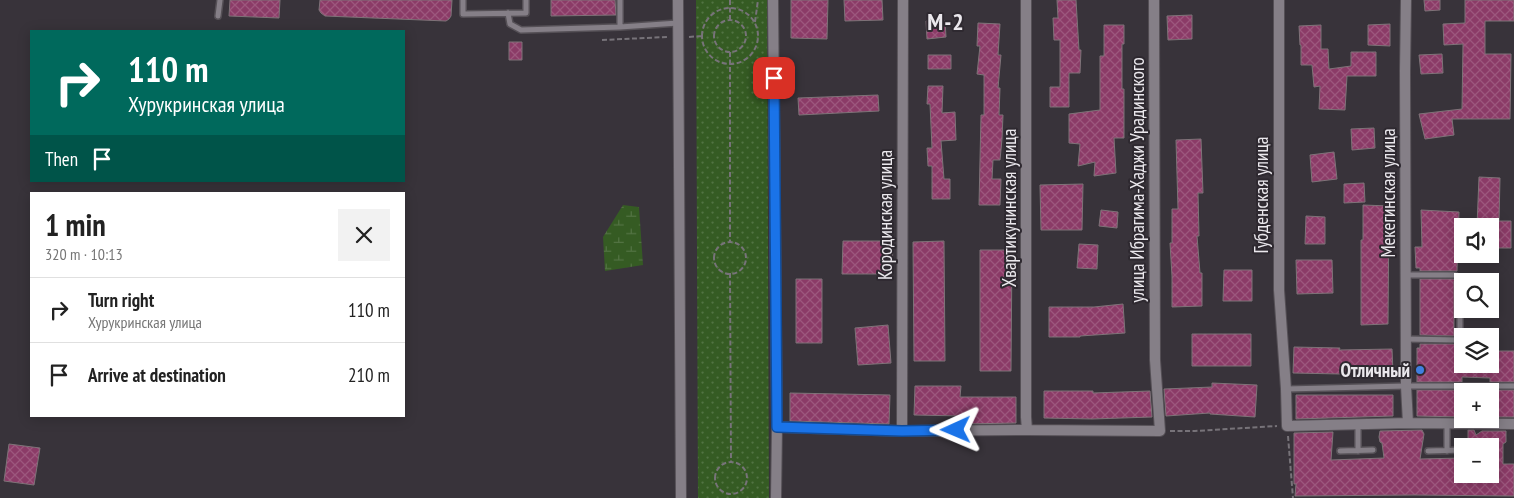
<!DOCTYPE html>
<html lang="en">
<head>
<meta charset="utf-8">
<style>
	body { margin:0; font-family:"PT Sans Narrow",sans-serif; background:#f2f2f2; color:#222; height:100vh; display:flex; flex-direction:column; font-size:19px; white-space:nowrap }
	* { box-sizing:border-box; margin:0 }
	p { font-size:16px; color:#767676 }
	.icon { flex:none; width:28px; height:28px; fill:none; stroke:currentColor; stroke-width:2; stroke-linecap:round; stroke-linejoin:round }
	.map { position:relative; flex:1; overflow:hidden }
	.details { position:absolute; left:30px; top:192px; width:375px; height:225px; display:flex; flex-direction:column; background:#fff; border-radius:0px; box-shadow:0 2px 12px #0003 }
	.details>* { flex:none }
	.top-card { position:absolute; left:30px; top:30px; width:375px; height:152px; border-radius:0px; box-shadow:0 2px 12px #0003; background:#00695c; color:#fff; overflow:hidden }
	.buttons { position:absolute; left:1454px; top:218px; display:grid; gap:10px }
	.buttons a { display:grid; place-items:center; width:45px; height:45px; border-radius:0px; background:#fff; box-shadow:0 2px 12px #0003; font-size:25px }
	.pin { position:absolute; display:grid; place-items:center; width:42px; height:42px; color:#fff; margin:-21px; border-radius:10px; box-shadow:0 2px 8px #0006 }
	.me { position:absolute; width:55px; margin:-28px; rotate:269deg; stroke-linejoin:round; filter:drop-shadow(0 0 4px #0008) }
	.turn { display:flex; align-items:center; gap:18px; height:105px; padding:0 15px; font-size:22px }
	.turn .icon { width:65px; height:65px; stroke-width:2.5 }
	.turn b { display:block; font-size:35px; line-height:42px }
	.then { display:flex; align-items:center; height:48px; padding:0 15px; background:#0003; gap:10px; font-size:19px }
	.round { display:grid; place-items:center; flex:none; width:52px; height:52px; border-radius:0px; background:#f2f2f2 }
	.overview { display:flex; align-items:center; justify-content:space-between; height:85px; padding:0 15px }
	h1 { font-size:30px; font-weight:700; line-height:38px }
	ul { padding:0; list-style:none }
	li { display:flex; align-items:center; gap:15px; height:65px; padding:0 15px; border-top:1px solid #e0e0e0 }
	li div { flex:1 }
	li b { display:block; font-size:19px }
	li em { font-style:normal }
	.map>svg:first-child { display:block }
	.grass { fill:url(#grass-dots) }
	.wetland { fill:url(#wetland-marsh) }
	.building { fill:url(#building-cross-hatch); stroke:#7e7378 }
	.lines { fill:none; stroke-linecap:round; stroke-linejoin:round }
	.service-casing { stroke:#555056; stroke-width:8 }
	.minor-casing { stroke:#555056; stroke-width:12 }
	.path { stroke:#777379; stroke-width:2; stroke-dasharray:5 2.5; stroke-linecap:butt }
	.service { stroke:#857f87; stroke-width:5 }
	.minor { stroke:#857f87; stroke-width:10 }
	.route-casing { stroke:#114b97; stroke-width:12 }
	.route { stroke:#1a73e8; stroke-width:9 }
	.shop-dot { fill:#3f7fe0; stroke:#2e2930; stroke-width:2 }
	.labels { text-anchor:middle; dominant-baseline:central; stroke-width:4; stroke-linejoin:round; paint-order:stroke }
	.street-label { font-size:19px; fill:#ebe8ed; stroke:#2e2930 }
	.poi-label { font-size:19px; font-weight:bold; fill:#ebe8ed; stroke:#2e2930; text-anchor:end }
	.district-label { font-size:24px; font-weight:bold; letter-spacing:1px; fill:#ebe8ed; stroke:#2e2930 }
</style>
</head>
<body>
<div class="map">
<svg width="1514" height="498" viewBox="0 0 1514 498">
	<defs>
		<pattern id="grass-dots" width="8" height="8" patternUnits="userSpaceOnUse" patternTransform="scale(1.25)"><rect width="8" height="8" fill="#355b23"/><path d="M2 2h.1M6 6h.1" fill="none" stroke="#527343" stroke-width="1.8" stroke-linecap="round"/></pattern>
		<pattern id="wetland-marsh" width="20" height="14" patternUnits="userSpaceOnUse" patternTransform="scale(1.25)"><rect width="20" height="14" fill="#355b23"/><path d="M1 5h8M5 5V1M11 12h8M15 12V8" fill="none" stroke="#527343"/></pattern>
		<pattern id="building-cross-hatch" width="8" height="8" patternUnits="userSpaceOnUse" patternTransform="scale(1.25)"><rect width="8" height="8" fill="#8b3b67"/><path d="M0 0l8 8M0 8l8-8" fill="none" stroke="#9c577d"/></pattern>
	</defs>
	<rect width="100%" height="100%" fill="#38333a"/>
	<path class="grass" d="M696 0H767L769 498H698Z"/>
	<path class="wetland" d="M623 205 639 207 643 265 605 271 603 237Z"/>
	<path class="building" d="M230 0H280L279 18 229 16Z
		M320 0H452L451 16 449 19 446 21 325 16 321 13 319 10Z
		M551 0H615L616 15 551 16Z
		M791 0H828L827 39 791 38Z
		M844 0H882L883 20 845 21Z
		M1057 0H1076L1079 50H1081L1080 73H1069V107H1050V87H1060V40H1054L1053 18H1058Z
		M1424 0H1440V10L1425 11Z
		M1465 0H1514V21H1485V54H1511L1510 119H1452L1454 135 1425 139 1419 114 1462 109 1463 44 1444 45 1443 24 1465 23Z
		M1192 15V39L1168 40 1167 16Z
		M933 20 945 21 946 37 927 39 926 21Z
		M978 23 1000 24 998 55H1001L998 88H1000L999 115H1003L1002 139 1000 160H993L992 179H1001L1000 205H979L981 115H984V75L977 74 980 46H977Z
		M1390 24V46L1368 45V25Z
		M1104 25H1124V44H1122V89H1124V138H1114L1116 173 1094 176 1095 162 1078 166 1080 144 1069 143V114L1100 110V56H1104Z
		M1321 25V49H1328L1329 69 1351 66V52H1376V76H1347L1345 110 1319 109 1320 86 1314 87 1312 65H1301V45H1300L1299 26Z
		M509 42H522V60H509Z
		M1442 54 1443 73 1421 74 1419 55Z
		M928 55H951V69H928Z
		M928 86H943L942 113 955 112 956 140 941 141 944 179H950V199H932V166H928L927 148H932L930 104H927Z
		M878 95 879 111 799 115 798 98Z
		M1374 128 1375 148 1352 150 1351 129Z
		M1201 139 1203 193H1198L1199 236H1197L1200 273H1202V306L1172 307V276L1170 243H1172V209H1178L1176 140Z
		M1334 152 1337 179 1312 182 1310 155Z
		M1479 177 1500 178 1499 221H1511V248H1490V226H1477Z
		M1364 183 1365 202 1344 203V184Z
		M1083 184 1082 230H1041L1040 185Z
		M1363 205 1389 206 1388 324 1361 325V240H1363Z
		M1101 210 1118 212 1117 228 1099 226Z
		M1421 210 1459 212 1457 271H1420V268H1416L1415 247H1422Z
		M1306 216 1325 217V244H1305Z
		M843 241H893L892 274H842Z
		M944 241 945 361H914L913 242Z
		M1079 244 1098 245 1097 269 1077 268Z
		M980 250H1012L1011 371H980Z
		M1296 260H1332L1333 293 1297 294Z
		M1224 270H1252V301H1223Z
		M796 279H822V343H796Z
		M1420 279H1453L1456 281H1454V336L1420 335Z
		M1123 304 1125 333 1080 336V337H1049V307H1094Z
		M888 325 891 363 858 365 855 328Z
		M1192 334H1251V366H1192Z
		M1420 344H1455V348H1462V364H1490V351H1514V382H1490V378L1462 377V382H1417V348H1420Z
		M1294 347 1340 348 1339 350 1392 349 1393 373 1340 374 1293 373Z
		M1212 383 1257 385 1255 417 1210 414V413L1166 416 1164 389 1212 387Z
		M915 386H961L960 397H1016V423L963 424V416L914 415Z
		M1417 390H1462V417L1417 416Z
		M1490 390H1514V417H1490Z
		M1044 391H1093V393L1150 391 1152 417 1092 419 1044 418Z
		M790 393 890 395 889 424 790 421Z
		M1296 395H1393V416L1296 419Z
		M1422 430 1424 434 1420 459 1462 458V474H1490V446H1468V430H1474L1476 435 1482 431H1506V442L1503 444V464H1514V496L1414 495 1295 496 1296 484H1294V433L1333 432 1331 460 1384 458 1382 443 1380 442 1379 437 1380 431Z
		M9 444 40 448 34 485 4 481Z"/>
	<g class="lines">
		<g class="service-casing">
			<path id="service" d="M463 0V14L526 13V0
				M508 13 510 24 521 30 620 27 678 23
				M218 16 220 0
				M620 27V0
				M1406 339 1456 340 1460 336V279L1455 275H1406
				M1286 389 1406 386H1514
				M1447 424V451
				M1358 425V451
				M1340 451 1373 450
				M1428 451 1462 450"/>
		</g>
		<g class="minor-casing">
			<path id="minor" d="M678 0 681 498
				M773 0 777 427 776 498
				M1026 0V417L1027 430
				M1279 0V290L1286 389 1287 426 1408 423 1514 424
				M1406 0 1405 71 1406 386 1408 423
				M777 427 902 431 1027 430 1160 431 1155 360 1154 0
				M902 431 903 0"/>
		</g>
		<path class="path" d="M702 36a28 28 0 1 1 56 0a28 28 0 1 1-56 0Z
			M730 20V0
			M714 36a16 16 0 1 1 32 0a16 16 0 1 1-32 0Z
			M755 22 758 0
			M689 37 702 36
			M602 40 667 37
			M730 52V242
			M714 258a16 16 0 1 1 32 0a16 16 0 1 1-32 0Z
			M730 273 731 463
			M1170 431H1195L1277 426
			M1288 436 1293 498
			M715 478a16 16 0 1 1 32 0a16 16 0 1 1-32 0Z"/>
		<use href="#service" class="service"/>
		<use href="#minor" class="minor"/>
	</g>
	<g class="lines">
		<g class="route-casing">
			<path id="route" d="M774 78 777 427 902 431 956 430"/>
		</g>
		<use href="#route" class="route"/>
	</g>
	<circle class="shop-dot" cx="1420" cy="370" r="5"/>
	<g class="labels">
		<g class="street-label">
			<text transform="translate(1137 180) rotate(-90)">улица Ибрагима-Хаджи Урадинского</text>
			<text transform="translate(1388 193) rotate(-90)">Мекегинская улица</text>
			<text transform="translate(1261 195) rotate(-90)">Губденская улица</text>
			<text transform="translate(1009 208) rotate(-90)">Хвартикунинская улица</text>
			<text transform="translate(885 215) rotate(-90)">Кородинская улица</text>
		</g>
		<g class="poi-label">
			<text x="1410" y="370">Отличный</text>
		</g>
		<g class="district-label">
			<text x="946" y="21">М-2</text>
		</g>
	</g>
</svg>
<div class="buttons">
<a><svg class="icon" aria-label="sound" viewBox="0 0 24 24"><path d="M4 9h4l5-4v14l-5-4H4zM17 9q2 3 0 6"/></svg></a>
<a><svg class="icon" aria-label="search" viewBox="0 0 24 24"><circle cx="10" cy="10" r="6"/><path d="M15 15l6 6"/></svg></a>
<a><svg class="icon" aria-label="layers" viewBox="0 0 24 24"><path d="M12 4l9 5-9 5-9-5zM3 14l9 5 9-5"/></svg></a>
<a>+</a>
<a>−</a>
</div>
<div class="pin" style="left:774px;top:78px;background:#d93025"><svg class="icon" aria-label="arrive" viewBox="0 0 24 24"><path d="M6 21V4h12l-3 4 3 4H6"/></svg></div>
<svg class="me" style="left:956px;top:430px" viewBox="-20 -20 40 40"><path d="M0-17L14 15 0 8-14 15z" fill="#1a73e8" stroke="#fff" stroke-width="4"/></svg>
<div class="top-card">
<div class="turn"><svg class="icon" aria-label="right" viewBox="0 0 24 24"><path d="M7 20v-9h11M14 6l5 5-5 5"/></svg><div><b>110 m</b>Хурукринская улица</div></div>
<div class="then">Then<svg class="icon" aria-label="arrive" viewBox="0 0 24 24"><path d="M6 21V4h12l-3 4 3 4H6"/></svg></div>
</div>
<section class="details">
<div class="overview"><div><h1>1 min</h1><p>320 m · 10:13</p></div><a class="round"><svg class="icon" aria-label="close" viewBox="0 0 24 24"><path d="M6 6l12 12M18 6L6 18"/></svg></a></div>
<ul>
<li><svg class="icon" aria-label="right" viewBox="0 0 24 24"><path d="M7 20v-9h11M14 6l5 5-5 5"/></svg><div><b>Turn right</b><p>Хурукринская улица</p></div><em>110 m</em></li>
<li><svg class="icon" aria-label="arrive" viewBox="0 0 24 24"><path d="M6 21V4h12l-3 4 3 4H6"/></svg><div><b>Arrive at destination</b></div><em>210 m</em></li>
</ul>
</section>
</div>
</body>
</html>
